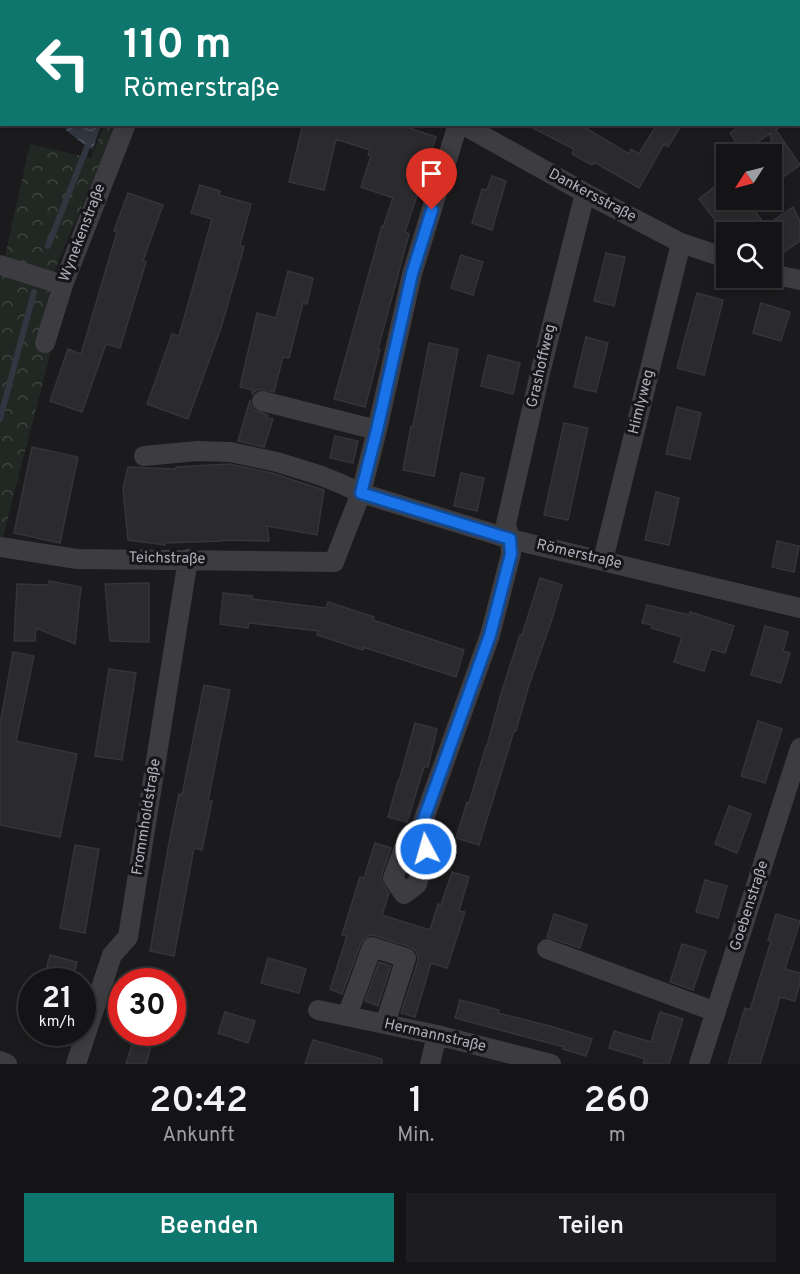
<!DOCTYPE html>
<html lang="de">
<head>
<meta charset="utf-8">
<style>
	body { margin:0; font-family:Overpass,sans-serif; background:#1d1d1f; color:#f1f3f6; height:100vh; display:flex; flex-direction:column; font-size:22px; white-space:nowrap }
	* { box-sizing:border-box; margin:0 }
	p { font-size:20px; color:#9d9ea1 }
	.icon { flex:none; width:33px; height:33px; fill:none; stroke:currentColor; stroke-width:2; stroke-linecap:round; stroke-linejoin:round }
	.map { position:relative; height:1064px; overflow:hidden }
	.details { display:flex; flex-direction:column; background:#141416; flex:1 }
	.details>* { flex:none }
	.banner { position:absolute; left:0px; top:0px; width:801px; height:126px; box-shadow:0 3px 9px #0003,0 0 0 2px #333335; background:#0f766e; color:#fff; overflow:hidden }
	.needle { width:39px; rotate:234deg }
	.fabs { position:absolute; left:716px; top:144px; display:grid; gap:12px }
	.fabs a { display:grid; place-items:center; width:66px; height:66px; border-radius:0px; background:#141416; box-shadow:0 3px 9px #0003,0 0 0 2px #333335; font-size:30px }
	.speed { position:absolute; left:18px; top:968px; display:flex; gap:12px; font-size:30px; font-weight:700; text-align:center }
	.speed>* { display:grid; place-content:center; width:78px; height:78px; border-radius:50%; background:#141416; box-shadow:0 3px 9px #0003,0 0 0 2px #333335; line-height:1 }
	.speed small { font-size:15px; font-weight:400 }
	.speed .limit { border:9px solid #d22; background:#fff; color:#111 }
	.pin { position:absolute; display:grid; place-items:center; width:51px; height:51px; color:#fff; margin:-62px -26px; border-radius:50% 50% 50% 0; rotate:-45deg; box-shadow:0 0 6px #0007 }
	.pin .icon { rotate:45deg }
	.me { position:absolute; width:66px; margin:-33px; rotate:354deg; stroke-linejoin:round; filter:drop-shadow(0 0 4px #0008) }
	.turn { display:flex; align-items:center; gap:21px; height:126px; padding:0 24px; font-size:27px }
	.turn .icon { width:78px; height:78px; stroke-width:2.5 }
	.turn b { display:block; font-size:42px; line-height:51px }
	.eta { display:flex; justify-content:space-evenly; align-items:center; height:102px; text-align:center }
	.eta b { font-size:36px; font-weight:600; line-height:42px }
	.action { display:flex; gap:12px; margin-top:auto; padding:12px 24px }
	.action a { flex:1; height:69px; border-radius:0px; background:#0f766e; color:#fff; font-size:24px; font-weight:600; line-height:69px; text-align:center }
	.action a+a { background:#1d1d1f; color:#f1f3f6 }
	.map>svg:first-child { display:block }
	.park { fill:url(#park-crowns) }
	.water { fill:url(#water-waves) }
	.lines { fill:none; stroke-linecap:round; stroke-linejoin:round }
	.stream { stroke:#313740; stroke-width:6 }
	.building { fill:#2b2b2d; stroke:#353538; stroke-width:1.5 }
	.minor { stroke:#3c3c41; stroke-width:20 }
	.route-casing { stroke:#114b97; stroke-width:15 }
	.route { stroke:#1a73e8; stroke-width:10 }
	.labels { text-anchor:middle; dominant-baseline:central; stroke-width:6; stroke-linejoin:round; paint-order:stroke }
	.street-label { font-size:15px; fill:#aeb0bb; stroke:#161518 }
</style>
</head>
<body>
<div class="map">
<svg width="800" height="1064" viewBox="0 0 800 1064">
	<defs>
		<pattern id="park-crowns" width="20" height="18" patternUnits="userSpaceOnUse" patternTransform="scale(1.5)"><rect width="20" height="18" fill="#212723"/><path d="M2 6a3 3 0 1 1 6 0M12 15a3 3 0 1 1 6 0" fill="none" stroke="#3f4441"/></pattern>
		<pattern id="water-waves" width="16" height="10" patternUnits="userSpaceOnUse" patternTransform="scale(1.5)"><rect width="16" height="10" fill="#313740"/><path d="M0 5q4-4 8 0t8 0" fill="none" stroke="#4c515a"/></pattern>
	</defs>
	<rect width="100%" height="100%" fill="#1b1a1d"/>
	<path class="park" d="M104 125H117L57 264 37 339 52 347 0 549V357L1 351 0 350V279L30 144 91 158Z"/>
	<path class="water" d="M66 125H101L93 149 87 147 66 130Z"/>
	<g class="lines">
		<path class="stream" d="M48 246 89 142
			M0 419 34 292"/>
	</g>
	<path class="building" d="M303 124H398L436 137 405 232 409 234 378 349 380 350 365 407 334 399 382 226 383 227 393 198 361 187 371 156 368 155 370 150 336 139 324 190 289 182Z
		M525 124H579L629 154 631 149 639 154 657 124H682L668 147 664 144 639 188 594 162 592 165 572 154 574 149Z
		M742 124H783L776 130 800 165 779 180 771 168V133L742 152 730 133Z
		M492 176 506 181 492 230 472 223 482 189 487 190Z
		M726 178V200H746L771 232H724L699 199Z
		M200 185 220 191 219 195 251 204 240 245 244 247 221 328 188 419 147 404 172 334 179 336 212 219 191 213Z
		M128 193 163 205 143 261 146 262 120 348 106 344 82 412 50 401 68 349 81 354 117 232 114 231Z
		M793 207 800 221V241L771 261V222Z
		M606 253 625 257 614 306 594 301Z
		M461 255 483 262 473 295 451 288Z
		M288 271 313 278 307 304 303 303 289 358 283 357 274 392 259 389 254 392 252 395 253 390 240 387 257 313 276 318Z
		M697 293 723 300 704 375 677 368Z
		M761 303 790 312 781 341 753 333Z
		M586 337 608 343 596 392 574 387Z
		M429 343 458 349 434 476 403 470 411 426H413Z
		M488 355 520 363 513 394 481 386Z
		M250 400 251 405 254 410 268 415 267 418 273 419 264 447 238 441Z
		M677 407 701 413 690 459 666 454Z
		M564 423 588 428 568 520 544 515Z
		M335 436 358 441 353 463 330 458Z
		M32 447 78 457 60 543 14 533Z
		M229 464 272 473 324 490 317 535 267 526 269 541 222 540V541L165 543V545L128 540 123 488 128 467 176 469V467Z
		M461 473 484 478 477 511 454 506Z
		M656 492 679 498 669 545 645 540Z
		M777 541 799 546 794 572 772 567Z
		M540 578 562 585 552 619 528 688 516 731H514L479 845 456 838 467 802 469 803 486 746H487L501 694 520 635H522Z
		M49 581 81 587 75 644 36 628 35 641H14L17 584 48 585Z
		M149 583V642L110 641 105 584Z
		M223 593 252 596V599L326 608 328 602 374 617 373 620 464 650 456 677 363 647V650L317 635 318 631 249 623 248 628 220 624Z
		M647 605 689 615 690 612 734 626 725 653 711 649 704 671 674 662 682 637 651 628 652 625 642 623Z
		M765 626 788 632 783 651 790 653 781 683 751 675Z
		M13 652 34 656 16 741 77 754 60 837 0 825V725Z
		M109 669 136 673 122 760 95 756Z
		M204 685 230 690 208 801H212L202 850 194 848 174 956 150 951 169 843 179 794 182 795Z
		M758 721 782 729 765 783 741 776Z
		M415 723 437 729 428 767H424L407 822 388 817 398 781H399Z
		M729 806 751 814 737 853 715 844Z
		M375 843 391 848 382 874 381 879 383 884 389 893 382 915 430 930 438 904 441 905 452 872 469 877 459 911 465 912 447 968 431 963 415 1017 401 1013 418 961V956L415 950 410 947 376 936 370 935 365 938 361 943 342 994 330 989 347 936 342 935 360 877 364 878Z
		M75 845 99 849 85 933 60 928Z
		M705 880 727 886 718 918 696 912Z
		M554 914 587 925 580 948 547 937Z
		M776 914 800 921 785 969 800 973V983L795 1001 780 997 760 1064H728L745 1008 750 1010 771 941 768 940Z
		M682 944 706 951 693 990 670 982Z
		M50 955 77 962 72 981H43Z
		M268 958 306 969 299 993 261 983Z
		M379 962 391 966 378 1006 365 1001Z
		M460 1000 499 1010 498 1013 550 1026 592 1039 586 1056 563 1049 564 1047 455 1018Z
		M225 1012 255 1021 248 1043 218 1033Z
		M660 1012 683 1019 669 1064H643L645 1059 609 1048 614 1031 651 1042Z
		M136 1032H155L146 1064H126Z
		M313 1040 382 1059V1064H305Z"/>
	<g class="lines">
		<path class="minor" d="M6 0 12 2
			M720 0 721 2
			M201 2V0
			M502 2 503 0
			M462 124 585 193 681 243 726 258
			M0 265 63 285
			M771 274 800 280
			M45 343 63 285 126 124
			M262 401 377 430
			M144 456 198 451 230 452 277 462 319 475 339 483 361 493 510 539 800 608
			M0 547 77 559 334 562 361 493 377 430 412 274 458 124
			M603 560 681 243
			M421 827 426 849 422 868 417 884 404 894 393 878 408 837 421 827 490 635 511 554 510 539 506 524 541 369 585 193
			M547 949 716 1012
			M318 1010 437 1035 551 1064
			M347 1016 372 947 406 958 385 1024
			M0 1061 7 1064
			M76 1064 112 955 128 937 188 559
			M430 1064 437 1035
			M699 1064 800 748"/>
	</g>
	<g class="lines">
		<g class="route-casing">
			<path id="route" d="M426 849 421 827 490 635 511 554 510 539 361 493 377 430 412 274 432 210"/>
		</g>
		<use href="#route" class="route"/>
	</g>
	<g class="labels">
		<g class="street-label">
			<text transform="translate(592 196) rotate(28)">Dankersstraße</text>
			<text transform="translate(83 233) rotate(-69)">Wynekenstraße</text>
			<text transform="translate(542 366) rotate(-77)">Grashoffweg</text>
			<text transform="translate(642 402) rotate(-76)">Himlyweg</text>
			<text transform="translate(579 555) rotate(13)">Römerstraße</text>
			<text transform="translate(167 559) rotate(1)">Teichstraße</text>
			<text transform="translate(147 817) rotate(-81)">Frommholdstraße</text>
			<text transform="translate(750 906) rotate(-72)">Goebenstraße</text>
			<text transform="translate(435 1036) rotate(13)">Hermannstraße</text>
		</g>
	</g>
</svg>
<div class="fabs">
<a><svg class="needle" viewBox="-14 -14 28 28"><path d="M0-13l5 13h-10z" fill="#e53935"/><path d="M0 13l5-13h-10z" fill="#9d9ea1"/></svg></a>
<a><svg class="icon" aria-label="search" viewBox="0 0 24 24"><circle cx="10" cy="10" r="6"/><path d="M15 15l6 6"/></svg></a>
</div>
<div class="speed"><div>21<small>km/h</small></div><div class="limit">30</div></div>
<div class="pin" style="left:432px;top:210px;background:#d93025"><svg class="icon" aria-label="arrive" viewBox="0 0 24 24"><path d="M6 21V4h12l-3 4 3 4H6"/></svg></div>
<svg class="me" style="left:426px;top:849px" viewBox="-20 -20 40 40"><circle r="17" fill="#1a73e8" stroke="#fff" stroke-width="3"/><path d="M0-11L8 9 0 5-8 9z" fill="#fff"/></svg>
<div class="banner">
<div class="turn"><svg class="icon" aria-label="left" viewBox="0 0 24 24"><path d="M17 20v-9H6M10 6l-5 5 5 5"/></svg><div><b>110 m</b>Römerstraße</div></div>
</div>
</div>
<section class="details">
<div class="eta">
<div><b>20:42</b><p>Ankunft</p></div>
<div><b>1</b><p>Min.</p></div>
<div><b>260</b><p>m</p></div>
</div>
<div class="action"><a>Beenden</a><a>Teilen</a></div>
</section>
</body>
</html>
